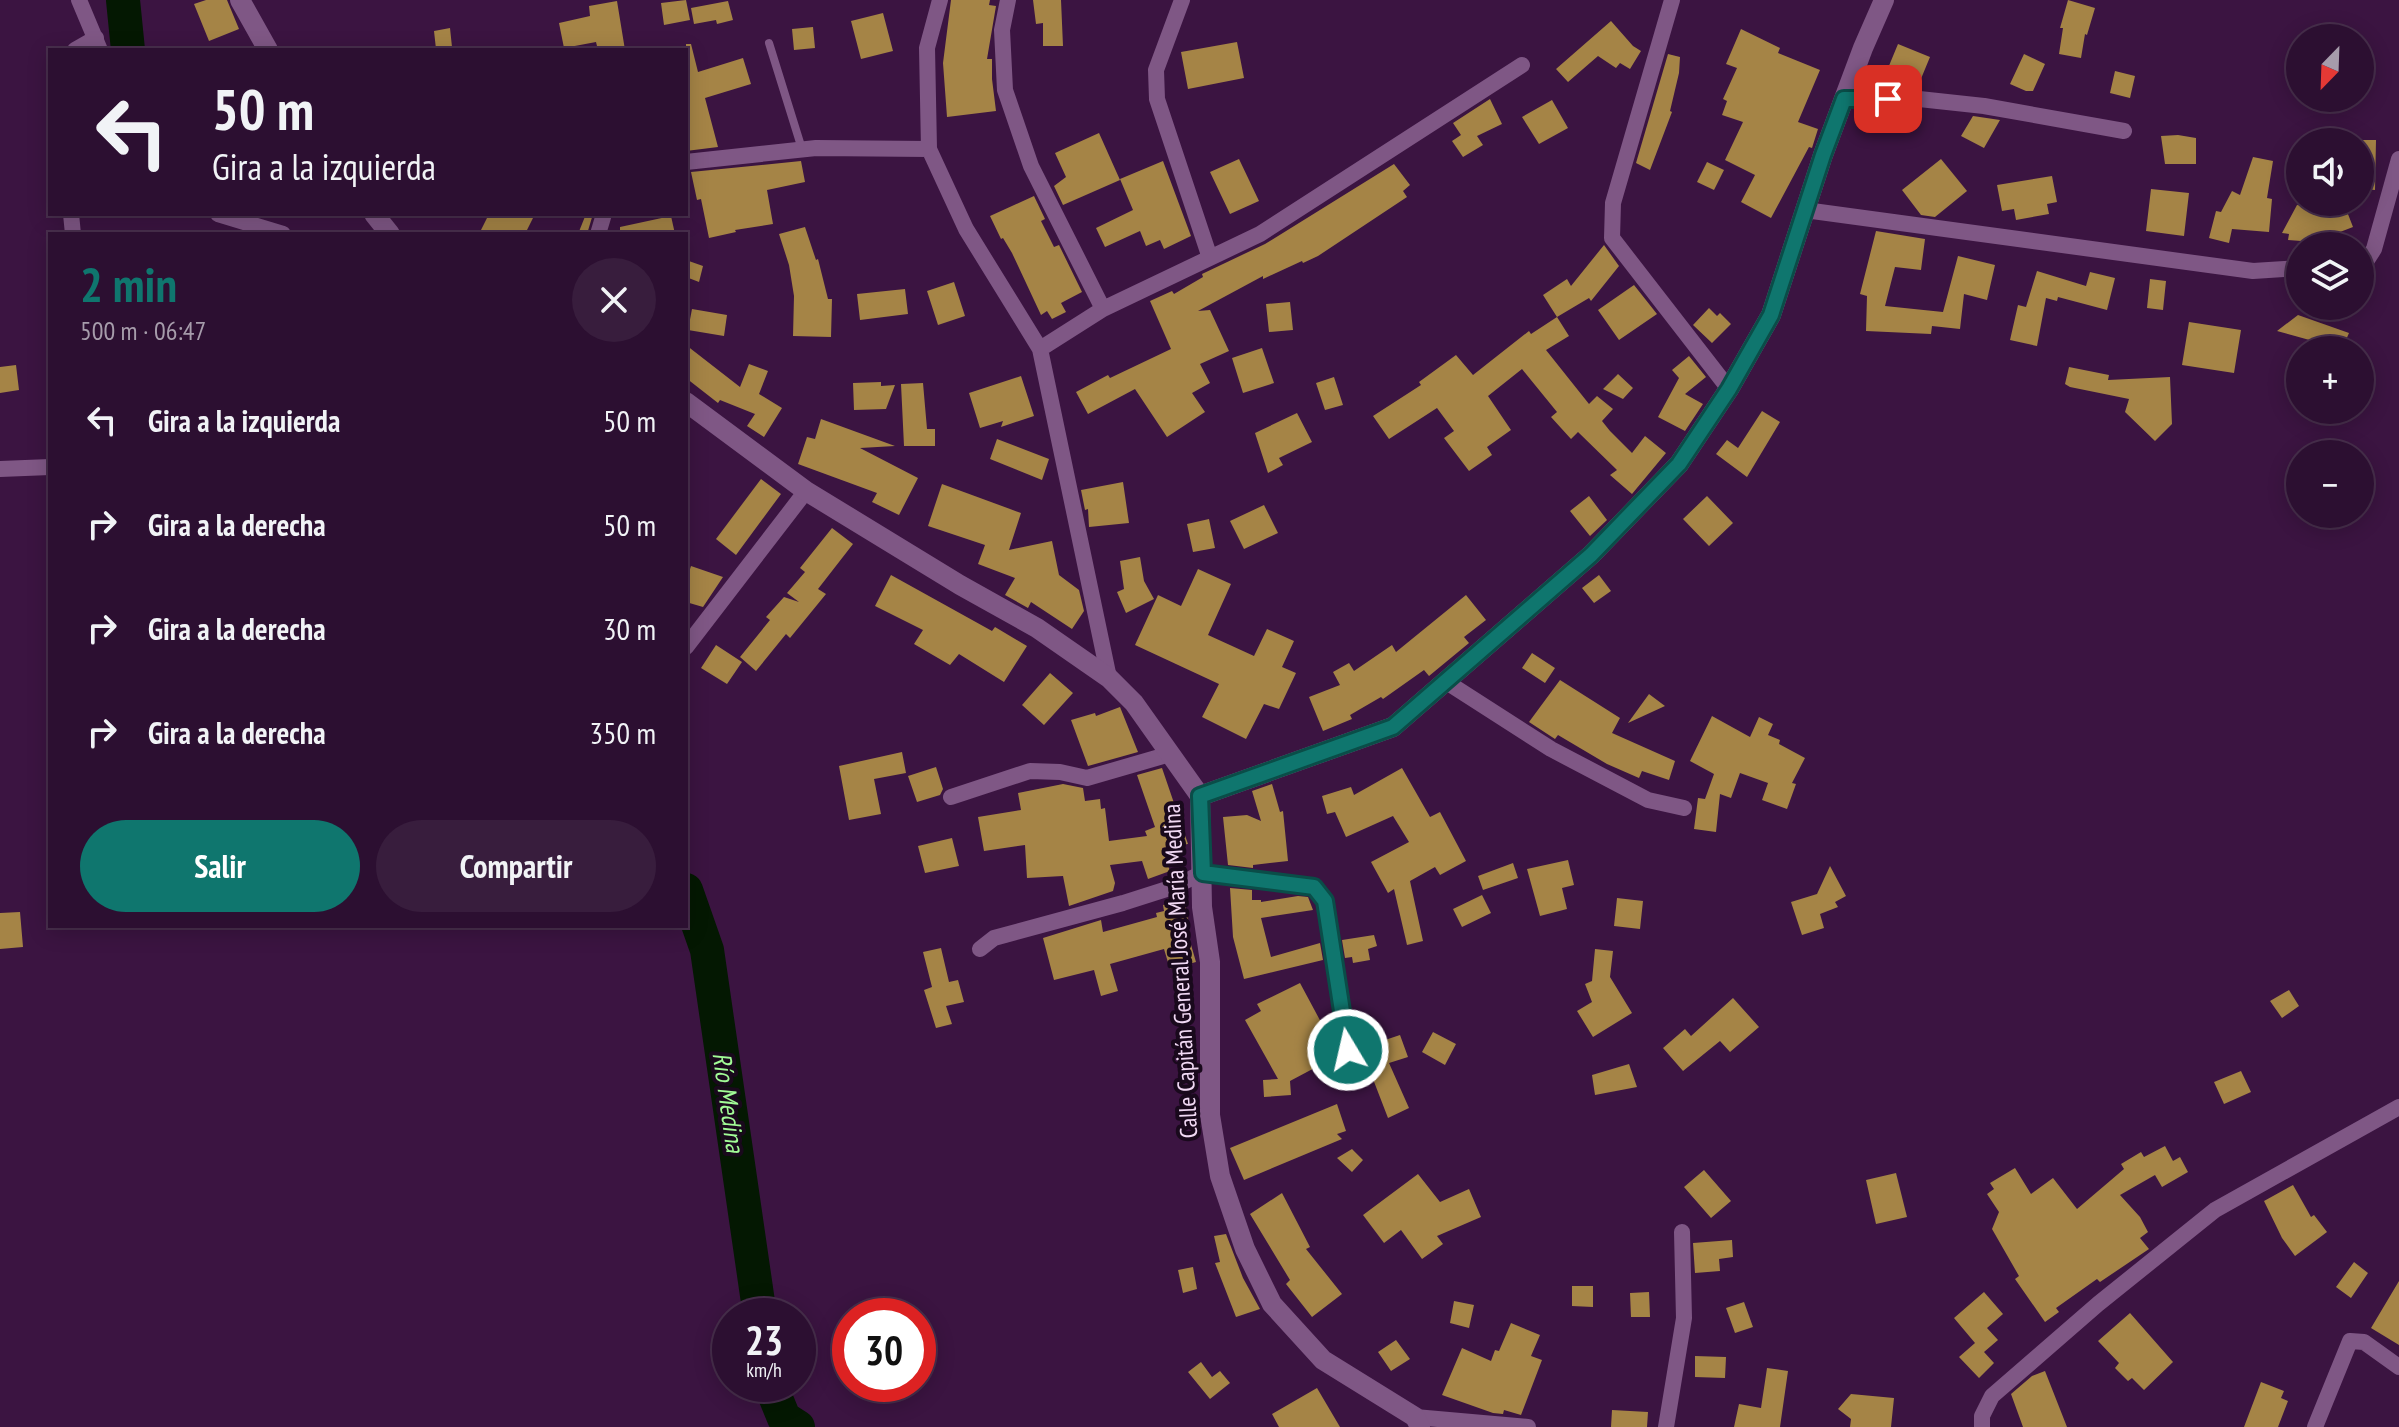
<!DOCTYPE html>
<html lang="es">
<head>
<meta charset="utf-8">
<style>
	body { margin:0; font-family:"PT Sans Narrow",sans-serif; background:#381d3d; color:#f1f3f6; height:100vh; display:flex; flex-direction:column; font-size:30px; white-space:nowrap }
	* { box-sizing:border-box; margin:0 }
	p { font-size:26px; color:#a69cab }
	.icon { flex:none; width:44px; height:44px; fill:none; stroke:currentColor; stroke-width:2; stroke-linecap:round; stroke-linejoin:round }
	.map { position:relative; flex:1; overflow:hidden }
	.side { position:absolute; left:48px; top:232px; width:640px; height:696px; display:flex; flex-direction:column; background:#2c0f31; border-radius:0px; box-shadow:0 4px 20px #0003,0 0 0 2px #482f4d }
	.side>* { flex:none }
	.top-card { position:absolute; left:48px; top:48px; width:640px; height:168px; border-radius:0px; box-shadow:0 4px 20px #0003,0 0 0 2px #482f4d; background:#2c0f31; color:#f1f3f6; overflow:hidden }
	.needle { width:52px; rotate:203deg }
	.buttons { position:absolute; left:2286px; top:24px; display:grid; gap:16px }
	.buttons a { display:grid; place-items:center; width:88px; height:88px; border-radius:50%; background:#2c0f31; box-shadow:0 4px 20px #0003,0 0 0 2px #482f4d; font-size:40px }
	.speed { position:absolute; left:712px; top:1298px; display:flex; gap:16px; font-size:40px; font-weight:700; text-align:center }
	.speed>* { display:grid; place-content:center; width:104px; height:104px; border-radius:50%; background:#2c0f31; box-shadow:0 4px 20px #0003,0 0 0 2px #482f4d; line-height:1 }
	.speed small { font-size:20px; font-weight:400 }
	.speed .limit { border:12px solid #d22; background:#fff; color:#111 }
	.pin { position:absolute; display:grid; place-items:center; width:68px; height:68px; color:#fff; margin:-34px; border-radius:16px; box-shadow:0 4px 12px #0006 }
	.me { position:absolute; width:88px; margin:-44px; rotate:351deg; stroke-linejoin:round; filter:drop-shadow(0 0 6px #0008) }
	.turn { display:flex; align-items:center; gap:28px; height:168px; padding:0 32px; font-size:36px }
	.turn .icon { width:104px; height:104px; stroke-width:2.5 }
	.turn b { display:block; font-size:56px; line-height:68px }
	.round { display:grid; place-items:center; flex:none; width:84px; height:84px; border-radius:42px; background:#381d3d }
	.overview { display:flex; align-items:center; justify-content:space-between; height:136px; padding:0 32px }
	h1 { font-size:48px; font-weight:700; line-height:60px; color:#0f766e }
	.primary-button { display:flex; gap:16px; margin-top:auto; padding:16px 32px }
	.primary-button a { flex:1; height:92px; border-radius:48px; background:#0f766e; color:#fff; font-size:32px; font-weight:700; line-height:92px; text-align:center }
	.primary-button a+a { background:#381d3d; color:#f1f3f6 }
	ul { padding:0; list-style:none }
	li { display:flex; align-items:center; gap:24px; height:104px; padding:0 32px }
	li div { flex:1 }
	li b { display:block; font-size:30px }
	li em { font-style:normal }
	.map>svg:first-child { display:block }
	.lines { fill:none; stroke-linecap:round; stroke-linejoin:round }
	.river { stroke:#041802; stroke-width:34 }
	.building { fill:#a58446 }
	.service { stroke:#7f5785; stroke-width:8 }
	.minor { stroke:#7f5785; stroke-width:16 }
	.tertiary { stroke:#7f5785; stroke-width:20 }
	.route-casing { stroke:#0a4d48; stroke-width:20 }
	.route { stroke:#0f766e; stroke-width:14 }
	.labels { text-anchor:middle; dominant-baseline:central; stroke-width:8; stroke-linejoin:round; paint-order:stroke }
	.street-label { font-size:24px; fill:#f1d9f4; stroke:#19091c }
	.water-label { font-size:26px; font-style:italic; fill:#a2fc97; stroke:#19091c }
</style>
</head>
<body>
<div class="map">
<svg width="2399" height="1427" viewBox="0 0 2399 1427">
	<rect width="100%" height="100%" fill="#3b1441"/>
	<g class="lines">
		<path class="river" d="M123 0 128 50
			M686 890 707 950 760 1316
			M770 1384 784 1418 798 1427"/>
	</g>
	<path class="building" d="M206 0H227L239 29 209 41 194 4Z
		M686 0 690 20 664 25 661 3Z
		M951 0H990L989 5 996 6 987 59H992V79L996 111 947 117 943 63Z
		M1033 0H1061L1063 46H1043V23L1036 24Z
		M2068 0 2095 8 2087 35 2085 34 2081 58 2059 54 2063 28H2060Z
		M617 1 625 50H598L596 42 564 48 559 23 590 16 589 6Z
		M728 1 733 20 717 24 716 20 694 24 691 8Z
		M883 13 893 51 861 59 851 21Z
		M1611 21 1633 46 1641 51 1630 69 1620 63 1616 68 1598 56 1568 82 1556 69Z
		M813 27 815 48 794 50 792 29Z
		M450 28 452 47 436 49 434 31Z
		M1741 29 1780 48 1778 53 1820 70 1798 122 1818 129 1812 148 1809 147 1771 218 1741 202 1755 175 1725 160 1743 122 1722 115 1727 101 1723 99 1737 68 1726 64Z
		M1237 42 1244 78 1188 89 1181 52Z
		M686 44H691L698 72 743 58 751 84 705 98 718 147 686 151Z
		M1898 44 1930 57 1918 86 1886 73Z
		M1668 54 1680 57 1679 73 1670 111 1672 112 1650 170 1636 163Z
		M2024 54 2045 64 2033 91H2026L2010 84Z
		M2115 71 2135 76 2130 98 2110 93Z
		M1490 99 1502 124 1477 136 1483 145 1463 157 1452 141 1461 135 1453 123Z
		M1552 100 1568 128 1539 144 1522 117Z
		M1891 109 1883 126 1868 120 1873 110Z
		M1973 116 2000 120 1984 148 1961 136Z
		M1099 133 1120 180 1063 205 1054 186 1066 177 1055 153Z
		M2178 135 2196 138V164H2165L2161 136Z
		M2360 140H2376L2375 190 2360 189Z
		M2253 157 2273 161 2267 198 2272 199 2269 232 2232 229 2229 243 2209 238 2216 211 2221 212 2232 191 2240 195Z
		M1239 159 1259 201 1230 214 1210 172Z
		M1941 159 1967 191 1935 217 1921 215 1902 190Z
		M801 161 805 182 767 190 773 224 735 230 736 232 709 238 701 199 697 200 691 172Z
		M1163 161 1191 236 1164 249 1160 240 1146 246 1140 231 1105 247 1096 228 1133 210 1120 179Z
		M1707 162 1724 170 1714 190 1697 182Z
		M1394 164 1410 185 1403 191 1407 197 1318 256 1303 263 1302 261 1263 279V276L1198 311 1210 310 1229 351 1200 364 1210 383 1192 393 1205 412 1167 437 1135 389 1088 414 1076 392 1108 375 1110 378 1171 349 1150 301 1172 291 1174 294 1203 277 1202 274 1265 244Z
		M2052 176 2057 202 2047 204 2049 214 2016 220 2014 209 2002 211 1997 185Z
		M2151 189 2189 193 2184 236 2146 231Z
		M1034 196 1045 219 1041 221 1054 247 1059 245 1082 292 1061 303 1066 312 1052 319 1047 311 1041 315 1012 253 1003 238 1001 239 990 216Z
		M2297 205 2346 209 2353 227 2314 242 2288 240 2289 234 2282 233Z
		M489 214H535L525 234H479Z
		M586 214H593L587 234H578Z
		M671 216 675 234H620V227Z
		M805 227 816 260 818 259 828 299H832L831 337 793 336 794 296 789 265 779 234Z
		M1876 231 1925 239 1921 270 1895 267 1885 306 1943 312 1958 256 1995 265 1987 300 1964 294 1960 329 1932 326 1931 334 1866 331 1867 296 1860 294Z
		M1604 245 1619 266 1591 301 1589 298 1557 317 1543 295 1567 279 1571 286Z
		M686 260 703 266 699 282 686 277Z
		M2037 271 2086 286 2090 272 2115 278 2107 310 2058 297 2057 301 2046 298 2037 346 2010 340 2018 305 2026 307Z
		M2150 279 2166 281 2163 310 2147 308Z
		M954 282 965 316 938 325 927 291Z
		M1634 285 1657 314 1619 340 1598 310Z
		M905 289 908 314 860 320 857 294Z
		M1290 302 1293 330 1269 332 1266 304Z
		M1709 308 1717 316 1720 313 1731 324 1712 343 1693 325Z
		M692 309 727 315 724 336 688 330Z
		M2298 315 2349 333 2342 349 2277 331Z
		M1557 317 1569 336 1546 350 1589 404 1597 396 1613 409 1602 421 1610 431 1632 453 1645 436 1666 453 1632 494 1610 475 1617 470 1578 432 1571 439 1551 417 1557 412 1522 369 1488 396 1511 430 1487 447 1492 455 1469 471 1444 438 1454 431 1437 408 1389 439 1373 416 1421 385 1419 382 1456 355 1473 375 1529 331 1531 334Z
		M2189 322 2241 330 2234 373 2182 365Z
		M686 345 740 387 749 364 768 371 759 394 782 408 764 437 747 426 755 414 720 400 718 403 686 378Z
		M1262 348 1274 383 1243 393 1232 358Z
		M1689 356 1706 377 1685 394 1703 404 1685 431 1658 417 1679 378 1672 370Z
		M16 365 19 390 0 393V367Z
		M2069 367 2109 375 2108 380 2170 377 2172 424 2155 441 2125 412 2129 399 2070 387 2065 384Z
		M1618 374 1633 388 1623 399 1603 389Z
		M1021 376 1034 416 1001 427 1003 421 980 428 969 393Z
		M1334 377 1343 405 1325 410 1316 383Z
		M881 382V386L895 385 886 409 854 410 853 383Z
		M923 383 927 429H935V446H904L901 384Z
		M1762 411 1780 422 1747 477 1716 454 1727 440 1738 448Z
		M1297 413 1312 442 1279 458 1283 465 1268 473 1255 433Z
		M821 419 895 446 860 448 918 478 899 515 872 502 877 493 798 464 807 437 815 439Z
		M997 439 1049 459 1042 480 990 459Z
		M761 479 781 494 736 555 716 539Z
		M1123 482 1129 523 1089 527 1088 509 1085 510 1081 490Z
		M942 484 1021 513 1009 550 1052 541 1059 575 1079 590 1084 611 1072 629 1031 602 1028 608 1005 595 1015 578 978 564 985 545 928 526Z
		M1589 496 1607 520 1590 536 1570 511Z
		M1707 496 1733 523 1709 546 1683 519Z
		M1264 505 1278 533 1244 549 1230 521Z
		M1209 519 1215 548 1193 552 1187 524Z
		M832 528 853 544 818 589 826 594 790 638 786 634 756 671 740 657 770 620 766 617 784 597 799 602 787 593 805 572 800 568Z
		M1140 557 1144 581 1154 599 1126 613 1117 592 1124 589 1120 561Z
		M691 566 723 577 703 607 686 602V582Z
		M1198 569 1231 584 1208 635 1254 656 1267 629 1294 641 1282 667 1296 673 1279 709 1264 704 1246 739 1202 717 1219 684 1135 645 1158 595 1181 606Z
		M891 575 992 631 995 627 1027 646 1004 682 959 654 950 665 914 644 923 630 875 606Z
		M1599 575 1611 591 1594 603 1582 588Z
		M1466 595 1486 620 1464 637 1469 643 1429 676 1424 670 1383 699 1381 697 1350 715 1352 719 1323 731 1309 697 1340 685 1333 672 1349 663 1354 671 1392 645 1396 652Z
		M716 645 742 662 727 684 701 668Z
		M1532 653 1555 668 1545 683 1522 668Z
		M1050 673 1073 693 1044 725 1022 705Z
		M1560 680 1620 718 1612 733 1675 761 1669 780 1642 771 1639 778 1607 764 1558 735 1555 739 1529 722Z
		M1649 694 1665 706 1628 723Z
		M1120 707 1138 752 1088 766 1071 720 1095 713 1096 716Z
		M1712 716 1750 737 1759 717 1773 724 1768 735 1780 740 1779 744 1805 758 1792 783 1796 784 1787 809 1762 800 1768 783 1740 773 1731 798 1720 794 1716 832 1694 829 1698 798 1705 799 1714 774 1690 761Z
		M902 752 906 773 874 779 881 814 849 820 839 766Z
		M936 767 943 789 940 795 917 802 908 776Z
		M1162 768 1188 844 1162 848 1170 871 1148 879 1142 861 1110 865 1115 883 1113 891 1069 906 1063 876 1027 878 1025 845 984 851 978 817 1021 810 1018 793 1063 784 1083 788 1085 801 1100 799 1101 809 1105 808 1109 841 1147 836 1145 831 1155 827 1137 775Z
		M1402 768 1430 817 1440 812 1466 861 1440 875 1435 867 1410 881 1423 941 1407 945 1394 889 1388 893 1371 862 1409 842 1393 816 1346 837 1335 812 1327 814 1322 796 1351 787 1354 795Z
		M1272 784 1280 812 1283 811 1288 861 1253 865V868L1228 865 1223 817 1247 815 1261 821 1252 791Z
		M952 838 959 866 925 873 918 846Z
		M1568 860 1574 885 1562 888 1567 909 1540 916 1527 869Z
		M1513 863 1518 878 1483 890 1478 876Z
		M1830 866 1846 896 1835 902 1838 907 1820 914 1824 928 1802 935 1791 902 1817 894Z
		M1230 888 1252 890V900H1261V902L1298 896 1308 897 1313 910 1261 918 1271 957 1320 943 1323 960 1244 979 1233 937Z
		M1482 895 1491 913 1462 927 1453 909Z
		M1617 898 1643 901 1640 929 1614 926Z
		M1184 900 1189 923 1185 924 1196 962 1170 969 1164 949 1110 964 1118 991 1101 996 1094 970 1054 980 1043 938 1101 920 1103 932 1157 917 1156 913 1164 911 1163 905Z
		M20 912 23 947 0 949V913Z
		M1374 935 1377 946 1368 949 1370 960 1353 963 1352 957 1345 958 1342 940Z
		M941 948 949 982 958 980 964 1002 946 1006 952 1024 936 1028 924 990 932 987 923 952Z
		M1595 949 1613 951 1610 977 1632 1013 1593 1037 1577 1011 1592 1002 1585 984 1592 981Z
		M1300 983 1322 1024 1326 1022 1335 1038 1339 1055 1290 1081 1291 1095 1264 1097 1263 1080 1278 1079 1245 1020 1261 1011 1257 1004Z
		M2289 990 2299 1006 2282 1018 2270 1001Z
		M1733 998 1759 1027 1730 1052 1720 1041 1683 1071 1663 1048 1685 1029 1691 1036Z
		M1433 1032 1456 1044 1445 1065 1422 1052Z
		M1400 1035 1408 1057 1389 1063 1409 1108 1388 1118 1361 1048Z
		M1629 1064 1637 1087 1595 1095 1592 1075Z
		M2241 1071 2251 1092 2224 1104 2214 1082Z
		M1337 1104 1346 1131 1337 1134 1342 1139 1244 1180 1230 1148Z
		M2165 1146 2173 1161 2180 1157 2188 1172 2162 1187 2155 1175 2120 1195 2140 1217 2148 1232 2140 1238 2149 1249 2100 1282 2097 1279 2056 1308 2059 1312 2045 1322 2015 1279 2019 1276 1992 1229 1999 1212 1987 1194 1994 1189 1990 1183 2015 1168 2031 1194 2053 1178 2077 1209 2124 1169 2121 1164 2141 1152 2144 1157Z
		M1352 1149 1363 1160 1352 1172 1337 1158Z
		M1704 1170 1731 1201 1711 1218 1684 1187Z
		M1896 1173 1907 1217 1876 1224 1866 1180Z
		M1418 1174 1440 1202 1469 1189 1481 1217 1437 1236 1443 1244 1422 1259 1401 1230 1384 1243 1363 1215Z
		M2293 1185 2311 1217 2314 1215 2327 1232 2295 1256 2282 1238 2264 1201Z
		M1282 1193 1310 1247 1306 1249 1342 1294 1312 1317 1286 1284 1290 1280 1250 1214Z
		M1226 1234 1243 1278 1260 1309 1236 1317 1215 1263 1220 1262 1214 1236Z
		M1732 1240 1733 1257 1719 1259 1720 1271 1695 1273 1693 1243Z
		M2354 1262 2368 1273 2351 1298 2336 1287Z
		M1193 1267 1197 1289 1183 1293 1178 1270Z
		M2399 1281V1345L2371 1328Z
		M1572 1286H1593V1307L1572 1306Z
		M1649 1292 1650 1317H1631L1630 1293Z
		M1984 1292 2003 1314 1987 1328 1998 1340 1984 1352 1994 1363 1979 1378 1959 1357 1975 1343 1954 1318Z
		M1454 1301 1474 1305 1469 1328 1450 1323Z
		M1744 1302 1753 1327 1735 1333 1726 1308Z
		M2130 1313 2173 1362 2144 1390 2132 1378 2128 1381 2115 1368 2119 1363 2098 1341Z
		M1511 1323 1540 1335 1531 1356 1542 1360 1521 1415 1504 1410 1503 1414 1493 1413 1442 1395 1462 1348 1491 1361 1495 1350 1499 1351Z
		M1396 1340 1410 1359 1391 1371 1378 1352Z
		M1695 1356 1726 1357 1725 1378 1695 1377Z
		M1201 1362 1212 1377 1220 1371 1230 1383 1210 1399 1188 1372Z
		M1767 1368 1788 1371 1780 1427H1734L1739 1404 1761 1408Z
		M2045 1371 2067 1427H2023L2011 1394 2032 1376Z
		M2261 1382 2284 1391 2281 1398 2288 1401 2278 1427H2244Z
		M1317 1388 1340 1427H1279L1272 1414Z
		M1851 1394 1894 1398 1891 1427H1850L1851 1419 1838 1409Z
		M1612 1410 1648 1412 1647 1427H1611Z"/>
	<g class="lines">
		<path class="service" d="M769 43 802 149"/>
		<path class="minor" d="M79 0 100 50
			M940 0 927 48 929 149 966 229 1040 349 1109 678
			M1008 0 1002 30 1005 90 1031 166 1103 309
			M1182 0 1156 70 1157 99 1210 258
			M1672 0 1613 203 1612 238 1729 389
			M75 50 96 38
			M1844 99 1910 98 1984 106 2124 131
			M686 162 816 148 929 149
			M1805 210 2253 271 2300 268
			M71 214 73 234
			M218 214 283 234
			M598 234 604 214
			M2360 262 2367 260 2374 249 2399 159
			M1040 349 1103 309 1260 234 1522 65
			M0 469 50 467
			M686 647 806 491
			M1445 681 1551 749 1648 800 1684 808
			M951 797 1030 771 1060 772 1087 778 1170 754
			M980 949 994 938 1123 903 1170 888 1203 873 1314 887 1325 901 1348 1050
			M1415 1417 1528 1427
			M1666 1427 1684 1318 1682 1232
			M1982 1427V1416L1992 1396 2098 1304 2215 1210 2399 1107
			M2315 1427 2350 1341 2364 1342 2399 1367"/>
		<path class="tertiary" d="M240 0 268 50
			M374 214 390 234
			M686 402 806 491 960 585 1037 628 1109 678 1134 703 1200 796 1202 907 1210 962V1115L1220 1176 1245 1249 1272 1304 1323 1360 1415 1417 1420 1427
			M1200 796 1393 727 1591 555 1679 464 1729 389 1771 315 1823 155 1863 48 1884 0"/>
	</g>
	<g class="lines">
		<g class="route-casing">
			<path id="route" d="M1348 1050 1325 901 1314 887 1203 873 1200 796 1393 727 1591 555 1679 464 1729 389 1771 315 1823 155 1844 99H1888"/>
		</g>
		<use href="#route" class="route"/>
	</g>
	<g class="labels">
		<g class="street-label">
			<text transform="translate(1180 971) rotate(-93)">Calle Capitán General José María Medina</text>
		</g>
		<g class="water-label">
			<text transform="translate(729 1102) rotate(82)">Río Medina</text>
		</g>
	</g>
</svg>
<div class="buttons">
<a><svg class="needle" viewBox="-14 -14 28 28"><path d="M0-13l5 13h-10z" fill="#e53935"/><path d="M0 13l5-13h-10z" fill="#a69cab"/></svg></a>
<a><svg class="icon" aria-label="sound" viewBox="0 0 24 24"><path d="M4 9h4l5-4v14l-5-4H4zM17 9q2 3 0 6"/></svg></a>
<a><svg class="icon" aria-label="layers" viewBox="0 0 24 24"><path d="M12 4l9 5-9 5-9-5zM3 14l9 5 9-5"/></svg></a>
<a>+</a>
<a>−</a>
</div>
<div class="speed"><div>23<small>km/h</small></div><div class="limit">30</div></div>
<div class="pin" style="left:1888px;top:99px;background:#d93025"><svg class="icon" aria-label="arrive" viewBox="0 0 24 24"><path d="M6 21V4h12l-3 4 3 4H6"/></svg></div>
<svg class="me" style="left:1348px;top:1050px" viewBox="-20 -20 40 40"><circle r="17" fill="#0f766e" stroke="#fff" stroke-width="3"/><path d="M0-11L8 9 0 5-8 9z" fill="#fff"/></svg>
<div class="top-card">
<div class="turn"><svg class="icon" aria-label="left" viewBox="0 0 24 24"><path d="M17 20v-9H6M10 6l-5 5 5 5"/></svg><div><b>50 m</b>Gira a la izquierda</div></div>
</div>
<section class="side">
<div class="overview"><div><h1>2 min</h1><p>500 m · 06:47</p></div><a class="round"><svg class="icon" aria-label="close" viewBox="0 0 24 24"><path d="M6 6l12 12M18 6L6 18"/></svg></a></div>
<ul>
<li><svg class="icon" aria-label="left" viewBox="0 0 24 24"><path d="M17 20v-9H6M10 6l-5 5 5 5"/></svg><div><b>Gira a la izquierda</b></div><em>50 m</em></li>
<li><svg class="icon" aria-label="right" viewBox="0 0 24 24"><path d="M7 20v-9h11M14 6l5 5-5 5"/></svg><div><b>Gira a la derecha</b></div><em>50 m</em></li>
<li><svg class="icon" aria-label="right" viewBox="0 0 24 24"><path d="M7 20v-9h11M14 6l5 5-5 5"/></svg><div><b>Gira a la derecha</b></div><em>30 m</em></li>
<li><svg class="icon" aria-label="right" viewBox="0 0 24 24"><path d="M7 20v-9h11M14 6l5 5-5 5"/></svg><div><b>Gira a la derecha</b></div><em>350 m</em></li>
</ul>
<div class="primary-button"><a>Salir</a><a>Compartir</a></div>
</section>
</div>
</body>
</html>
